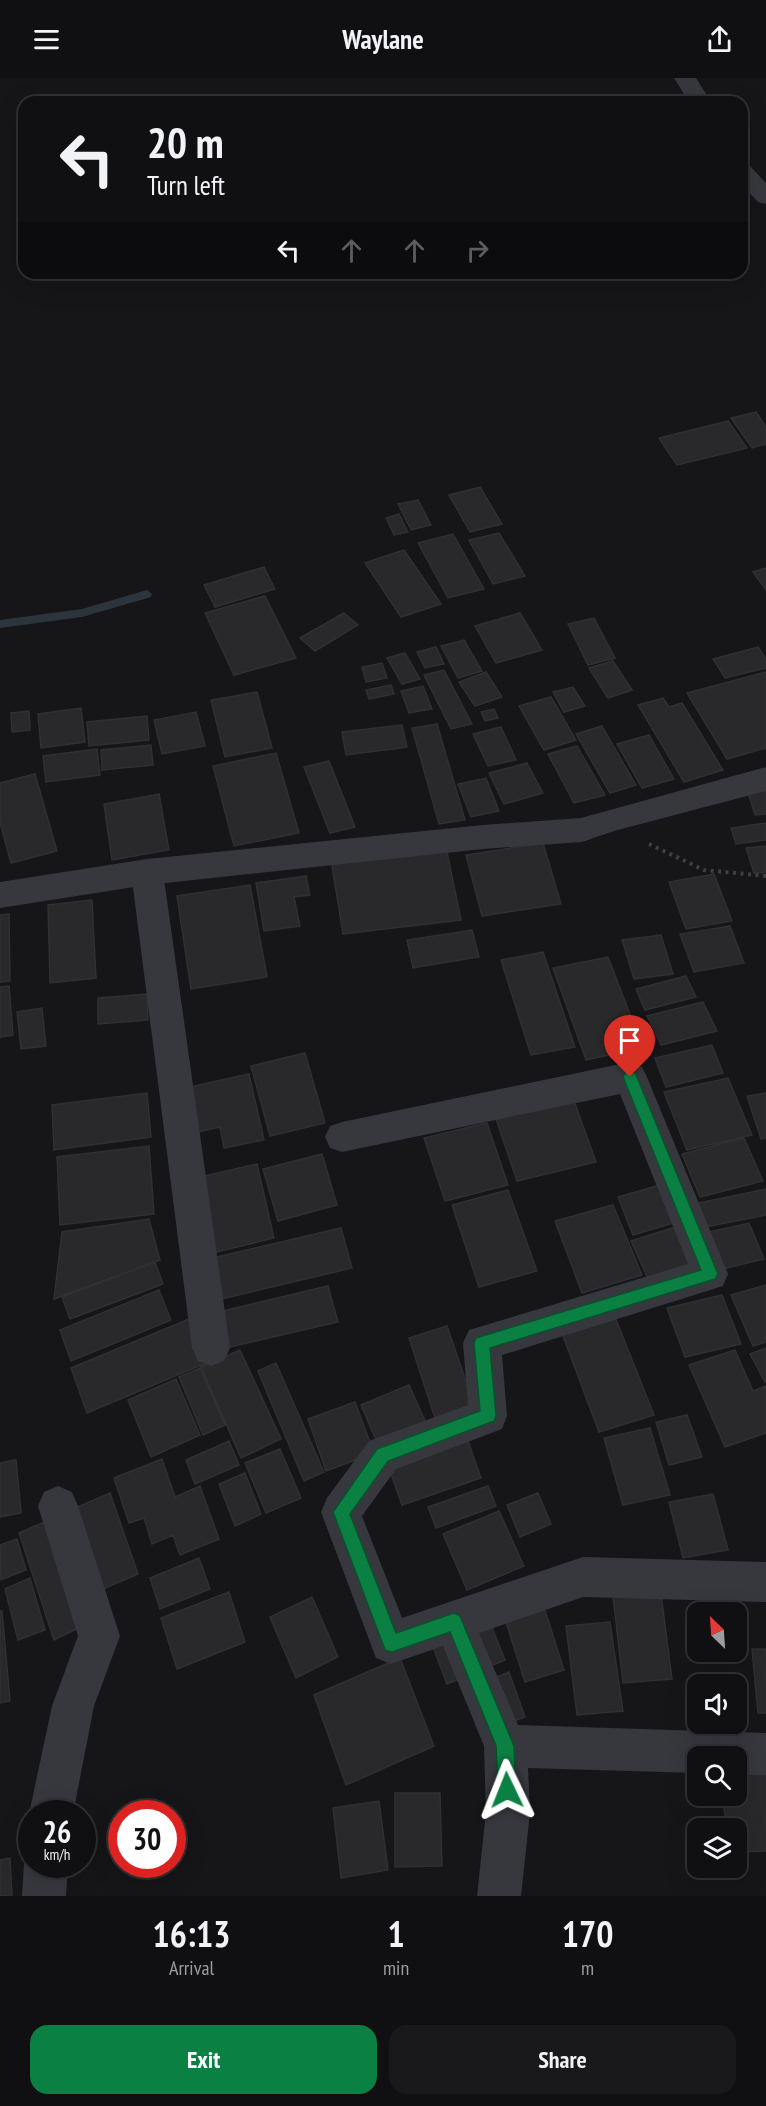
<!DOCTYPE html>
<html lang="en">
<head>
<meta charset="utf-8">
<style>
	body { margin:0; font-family:"PT Sans Narrow",sans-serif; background:#19191b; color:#f1f3f6; height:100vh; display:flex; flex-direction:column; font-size:22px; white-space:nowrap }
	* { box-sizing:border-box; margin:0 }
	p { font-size:20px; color:#9c9d9f }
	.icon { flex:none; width:33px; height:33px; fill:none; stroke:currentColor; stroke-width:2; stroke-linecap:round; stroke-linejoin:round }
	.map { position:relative; height:1818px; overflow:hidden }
	.side { display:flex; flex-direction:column; background:#101012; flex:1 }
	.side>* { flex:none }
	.banner { position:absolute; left:18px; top:18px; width:730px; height:183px; border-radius:18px; box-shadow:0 6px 24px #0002,0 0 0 2px #303032; background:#101012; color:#f1f3f6; overflow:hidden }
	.needle { width:39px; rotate:335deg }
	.fabs { position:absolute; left:687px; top:1524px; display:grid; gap:12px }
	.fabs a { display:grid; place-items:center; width:60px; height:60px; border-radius:12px; background:#101012; box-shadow:0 6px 24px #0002,0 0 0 2px #303032; font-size:30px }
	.speed { position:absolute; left:18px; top:1722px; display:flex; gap:12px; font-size:30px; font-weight:700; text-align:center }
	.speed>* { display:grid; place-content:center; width:78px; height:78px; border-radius:50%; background:#101012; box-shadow:0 6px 24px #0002,0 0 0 2px #303032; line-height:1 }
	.speed small { font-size:15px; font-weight:400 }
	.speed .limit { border:9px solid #d22; background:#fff; color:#111 }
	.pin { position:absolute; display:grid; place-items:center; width:51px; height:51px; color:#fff; margin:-62px -26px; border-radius:50% 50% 50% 0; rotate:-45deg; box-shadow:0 0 6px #0007 }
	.pin .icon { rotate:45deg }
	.me { position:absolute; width:66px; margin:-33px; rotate:358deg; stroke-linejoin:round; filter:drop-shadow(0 0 4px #0008) }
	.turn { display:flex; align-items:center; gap:21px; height:126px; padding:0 30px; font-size:27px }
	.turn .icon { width:78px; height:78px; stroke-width:2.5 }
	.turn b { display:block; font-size:42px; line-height:51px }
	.lanes { display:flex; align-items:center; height:57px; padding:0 30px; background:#0003; justify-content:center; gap:30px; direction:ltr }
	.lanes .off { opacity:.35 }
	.eta { display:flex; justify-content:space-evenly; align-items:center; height:102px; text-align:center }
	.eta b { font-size:36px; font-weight:600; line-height:42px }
	.button { display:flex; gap:12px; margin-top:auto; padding:12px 30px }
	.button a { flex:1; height:69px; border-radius:18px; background:#0b8043; color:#fff; font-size:24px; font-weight:600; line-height:69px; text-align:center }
	.button a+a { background:#19191b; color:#f1f3f6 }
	header { display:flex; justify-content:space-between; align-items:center; height:78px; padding:0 30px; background:#101012; font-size:27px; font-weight:600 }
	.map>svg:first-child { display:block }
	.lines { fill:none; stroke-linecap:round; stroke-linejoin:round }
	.stream { fill:#2c353c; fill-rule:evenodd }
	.building { fill:#29292c; stroke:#303034; stroke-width:1.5 }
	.path { stroke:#3d3f44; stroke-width:4; stroke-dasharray:3 4.5; stroke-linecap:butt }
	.minor { fill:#37383d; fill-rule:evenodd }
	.tertiary { fill:#37383d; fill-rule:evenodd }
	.route { fill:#0b8043; stroke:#07532c; stroke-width:1.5 }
</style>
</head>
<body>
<header><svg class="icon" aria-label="menu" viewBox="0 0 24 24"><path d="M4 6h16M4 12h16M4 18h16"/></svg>Waylane<svg class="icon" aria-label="share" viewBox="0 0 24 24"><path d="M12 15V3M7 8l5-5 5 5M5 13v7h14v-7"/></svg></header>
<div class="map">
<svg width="766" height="1818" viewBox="0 0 766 1818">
	<rect width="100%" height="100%" fill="#161618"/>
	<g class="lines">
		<path class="stream" d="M147 512 152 516 151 519 82 539 0 550V542L82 531Z"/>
	</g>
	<path class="building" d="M756 334 766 349V366L752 370 731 340Z
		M728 343 747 370 677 387 659 360Z
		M480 409 502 446 470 454 449 417Z
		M418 422 431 447 411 452 398 426Z
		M399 436 408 454 394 457 386 440Z
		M499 455 525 498 493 506 469 462Z
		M453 456 484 511 448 520 418 465Z
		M404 472 441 526 401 539 365 485Z
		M264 489 275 511 215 529 204 507Z
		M766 490V512L753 494Z
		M265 518 296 580 234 597 205 535Z
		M344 535 358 547 315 573 300 560Z
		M520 535 542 572 496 585 475 548Z
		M594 540 615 580 588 587 568 546Z
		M464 562 482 593 458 600 441 568Z
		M436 569 444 586 425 590 417 574Z
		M758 569 766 581V590L725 600 713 581Z
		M405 575 420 601 402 606 387 580Z
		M613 583 632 612 608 620 589 590Z
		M382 585 387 600 366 604 362 589Z
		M444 592 472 646 451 651 424 597Z
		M486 594 502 619 475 628 459 604Z
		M766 594V670L727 681 687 615Z
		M391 607 394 616 369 621 366 612Z
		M423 608 432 631 409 635 401 613Z
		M573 609 585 628 564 634 553 614Z
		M257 614 272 670 225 679 211 622Z
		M551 619 576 662 544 672 519 628Z
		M663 620 669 629 682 625 723 692 684 704 638 627Z
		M81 630 85 664 41 670 38 636Z
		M494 631 498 640 485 643 481 634Z
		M29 633 30 652 12 654 11 635Z
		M196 634 205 668 162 676 154 642Z
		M147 638 149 662 89 668 87 644Z
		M437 646 465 742 439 746 412 650Z
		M402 647 407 669 346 677 342 654Z
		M602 648 636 707 610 715 576 656Z
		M501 649 516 682 488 688 473 656Z
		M649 657 674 701 642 710 617 666Z
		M151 667 153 687 102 692 101 672Z
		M577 668 605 717 574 725 548 676Z
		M97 671 100 697 46 704 43 678Z
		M276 675 299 755 234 768 213 688Z
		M329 683 355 749 330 755 304 689Z
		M527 685 543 715 504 726 489 695Z
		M35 696 57 773 11 785 0 744V705Z
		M486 700 499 733 471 739 458 706Z
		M766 709V736L755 737 747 711Z
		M159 716 169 772 112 782 104 726Z
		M766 745V762L736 766 731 750Z
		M543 765 561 826 482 838 466 777Z
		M766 768V794L754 795 746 770Z
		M446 769 461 842 343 856 331 782Z
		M714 796 732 843 686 851 669 804Z
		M306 798 310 817 294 819 300 848 264 853 256 805Z
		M250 807 267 899 191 911 177 818Z
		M92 822 96 900 50 905 48 827Z
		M9 836 10 903 0 904V837Z
		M730 848 744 885 694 894 680 856Z
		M472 852 479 879 413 890 407 862Z
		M661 857 673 896 634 901 622 862Z
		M543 874 575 969 531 977 501 882Z
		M608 879 643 970 586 982 553 890Z
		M686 898 696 919 645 932 636 911Z
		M9 908 13 957 0 959V909Z
		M147 916 148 942 98 946V920Z
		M703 924 717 953 661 967 647 938Z
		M42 930 46 968 21 971 17 934Z
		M712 967 723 995 666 1009 655 980Z
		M305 975 325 1045 270 1058 251 988Z
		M249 996 264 1062 224 1070 220 1049 193 1055 185 1010Z
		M728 1000 752 1057 687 1072 664 1014Z
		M147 1015 151 1059 54 1072 52 1027Z
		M766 1015V1060L761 1061 747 1018Z
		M573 1020 596 1084 517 1103 495 1038Z
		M487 1045 508 1107 445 1123 424 1060Z
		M744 1060 763 1103 700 1119 682 1076Z
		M149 1068 154 1136 60 1147 57 1079Z
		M322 1076 337 1127 278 1143 263 1091Z
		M257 1086 274 1160 212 1175 195 1100Z
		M667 1105 683 1142 633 1157 618 1119Z
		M766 1111V1137L706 1149 698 1125Z
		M508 1112 537 1193 479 1209 452 1127Z
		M613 1127 642 1197 582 1215 555 1143Z
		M149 1141 160 1182 54 1221 62 1154Z
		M749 1145 764 1181 714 1193 700 1156Z
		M685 1146 704 1188 650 1205 631 1163Z
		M341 1150 352 1190 213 1223 204 1182Z
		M155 1184 163 1206 70 1241 62 1219Z
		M766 1207V1264L753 1268 731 1217Z
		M328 1208 338 1244 221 1271 214 1235Z
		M159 1212 171 1242 71 1283 60 1252Z
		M722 1217 741 1266 685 1279 667 1230Z
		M613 1234 654 1337 599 1354 560 1250Z
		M189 1241 206 1285 87 1335 71 1290Z
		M447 1248 474 1327 435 1340 409 1260Z
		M766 1270V1304H765L750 1276Z
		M240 1272 281 1361 241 1380 201 1289Z
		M735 1272 753 1313 766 1308V1355L725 1369 689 1287Z
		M276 1285 324 1394 304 1403 258 1293Z
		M200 1290 225 1347 203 1357 179 1299Z
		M176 1301 200 1357 151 1379 128 1322Z
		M409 1307 427 1347 378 1367 361 1327Z
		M355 1324 374 1375 326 1393 308 1341Z
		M687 1337 702 1379 669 1387 656 1344Z
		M650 1350 670 1417 623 1427 604 1360Z
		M229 1363 239 1387 195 1406 186 1382Z
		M468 1363 481 1400 402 1427 389 1390Z
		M280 1371 301 1420 266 1435 245 1385Z
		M162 1381 175 1419 200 1408 219 1461 180 1477 173 1457 152 1466 144 1440 129 1445 114 1400Z
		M16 1382 21 1435 0 1439V1385Z
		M245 1395 261 1436 235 1448 219 1406Z
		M488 1408 496 1428 436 1450 428 1429Z
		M110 1415 138 1496 101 1512 73 1431Z
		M538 1415 551 1446 520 1459 507 1427Z
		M713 1416 728 1472 683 1480 669 1424Z
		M499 1433 524 1488 467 1512 443 1456Z
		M51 1441 87 1546 54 1562 19 1455Z
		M17 1461 26 1492 1 1502 0 1467Z
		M199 1480 210 1511 160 1531 150 1500Z
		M30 1500 45 1552 18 1562 5 1511Z
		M229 1514 245 1564 177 1591 161 1540Z
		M661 1516 672 1601 623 1605 613 1518Z
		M312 1519 338 1579 296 1600 270 1539Z
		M543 1526 564 1592 525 1604 504 1538Z
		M0 1533H2L10 1623 0 1625Z
		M489 1542 505 1582 447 1606 432 1566Z
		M610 1544 623 1633 577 1637 566 1548Z
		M752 1571H766V1635H758Z
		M400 1580 434 1668 346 1707 314 1617Z
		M509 1594 525 1639 481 1655 465 1612Z
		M766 1693V1773L736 1774V1750H726L723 1718H736V1694Z
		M395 1715H440L442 1788 395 1789Z
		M379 1723 388 1792 341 1800 333 1730Z
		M10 1780 12 1818H0V1782Z"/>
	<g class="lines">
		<path class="path" d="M649 766 704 792 766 798"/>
		<path class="minor" d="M147 781 158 785 163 794 230 1270 224 1283 211 1288 198 1283 192 1270 131 794 136 785Z
			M630 984 642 989 647 999 728 1196 723 1208 502 1277 507 1338 502 1351 396 1391 362 1438 402 1540 583 1479 766 1484V1524L583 1519 479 1555 518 1647 766 1655V1697H736V1678H698V1695L528 1690 530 1734 521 1818H477L486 1734 484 1668 443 1568 391 1586 376 1580 321 1434 327 1420 369 1363 468 1327 463 1265 469 1252 688 1186 620 1016 342 1074 330 1070 325 1059 330 1048 342 1044Z
			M58 1408 72 1414 78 1428 120 1558 94 1628 73 1736H32V1742L29 1736 52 1628 78 1558 38 1428 44 1414Z
			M30 1770 32 1786H68L66 1818H22L24 1786Z"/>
		<path class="tertiary" d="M674 0H696L711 24H689Z
			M742 86 750 88 766 105V126L758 124 742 107Z
			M766 689V713L614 753 582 764 483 771 147 807 0 830V804L147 781 483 747 581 740Z"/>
	</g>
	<path class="route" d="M630 993 635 995 637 999 718 1196 715 1201 490 1270 496 1338 494 1343 388 1383 350 1436 396 1555 454 1535 460 1538 514 1668 516 1712 513 1718 507 1721 501 1718 498 1712 496 1668 450 1554 392 1574 385 1572 333 1434 377 1371 480 1333 474 1265 476 1260 701 1192 623 999 625 995Z"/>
</svg>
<div class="fabs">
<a><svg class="needle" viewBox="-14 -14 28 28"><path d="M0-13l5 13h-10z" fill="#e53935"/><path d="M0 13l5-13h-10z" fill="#9c9d9f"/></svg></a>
<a><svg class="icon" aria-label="sound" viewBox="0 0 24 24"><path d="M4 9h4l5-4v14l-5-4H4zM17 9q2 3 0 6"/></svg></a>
<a><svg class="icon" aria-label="search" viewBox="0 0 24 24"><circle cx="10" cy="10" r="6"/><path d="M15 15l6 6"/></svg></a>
<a><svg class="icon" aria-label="layers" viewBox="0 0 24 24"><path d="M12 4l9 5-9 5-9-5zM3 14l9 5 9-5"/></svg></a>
</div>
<div class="speed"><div>26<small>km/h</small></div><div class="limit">30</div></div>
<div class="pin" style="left:630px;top:999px;background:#d93025"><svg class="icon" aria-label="arrive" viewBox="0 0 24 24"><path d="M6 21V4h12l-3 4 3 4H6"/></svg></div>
<svg class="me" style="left:507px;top:1712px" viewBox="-20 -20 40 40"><path d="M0-17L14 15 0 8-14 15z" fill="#0b8043" stroke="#fff" stroke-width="4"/></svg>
<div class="banner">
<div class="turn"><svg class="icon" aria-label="left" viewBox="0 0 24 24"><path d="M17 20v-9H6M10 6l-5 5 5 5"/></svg><div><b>20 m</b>Turn left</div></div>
<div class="lanes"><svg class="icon" aria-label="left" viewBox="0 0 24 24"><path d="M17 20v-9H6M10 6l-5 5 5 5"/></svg><svg class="icon off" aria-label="ahead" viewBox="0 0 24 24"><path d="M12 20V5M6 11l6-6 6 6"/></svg><svg class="icon off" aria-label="ahead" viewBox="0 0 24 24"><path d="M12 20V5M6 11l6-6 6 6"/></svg><svg class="icon off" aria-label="right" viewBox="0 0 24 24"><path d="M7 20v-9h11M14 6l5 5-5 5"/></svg></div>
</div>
</div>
<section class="side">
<div class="eta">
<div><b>16:13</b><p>Arrival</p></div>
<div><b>1</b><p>min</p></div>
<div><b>170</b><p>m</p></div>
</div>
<div class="button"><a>Exit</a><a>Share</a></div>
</section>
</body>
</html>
